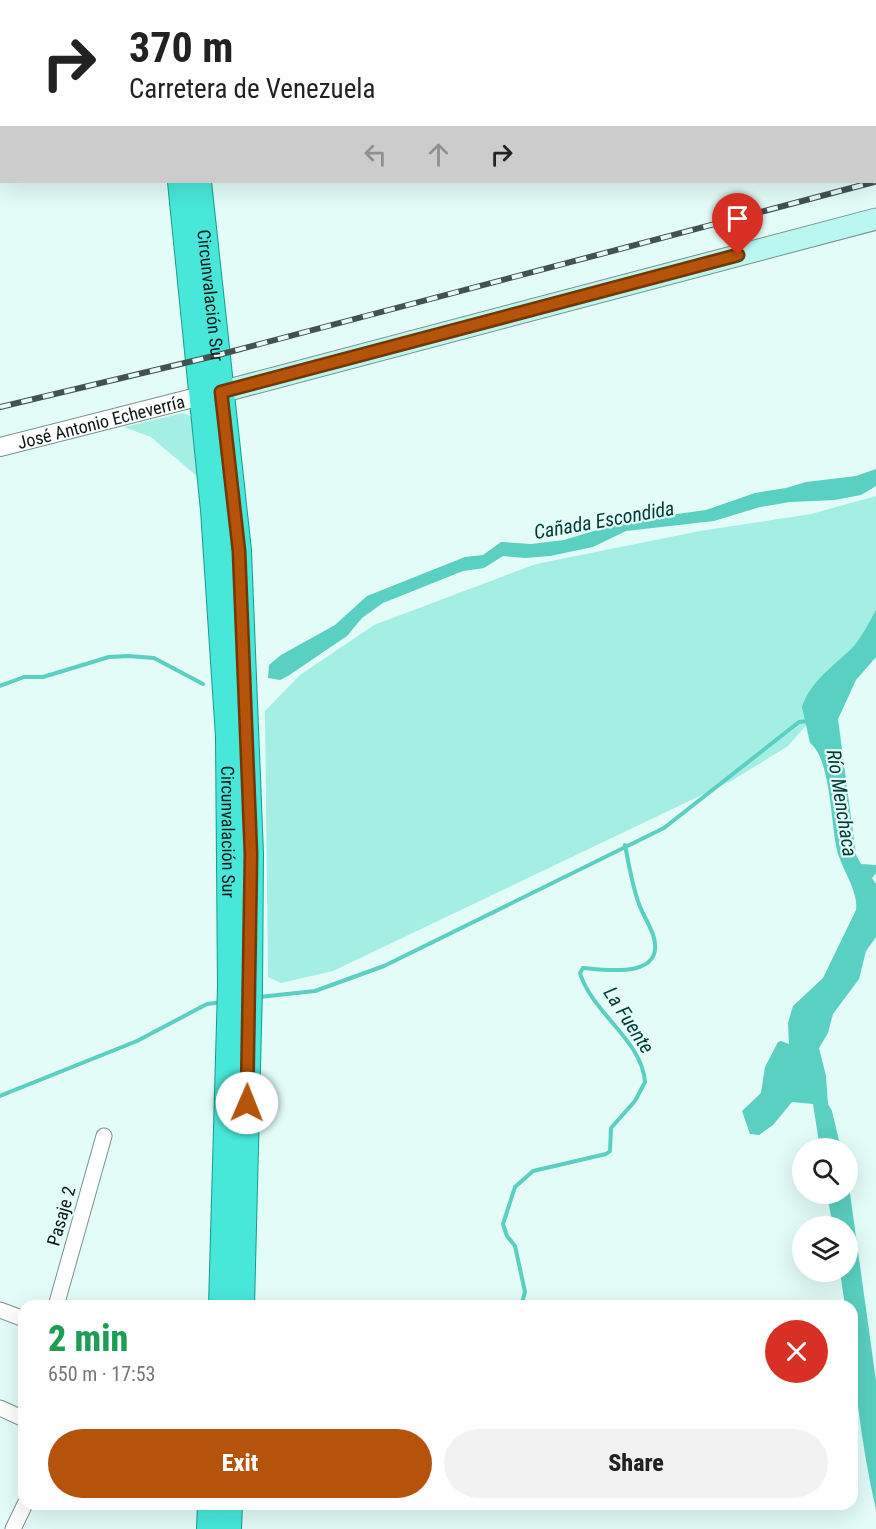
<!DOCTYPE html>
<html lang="en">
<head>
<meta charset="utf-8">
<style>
	body { margin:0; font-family:"Roboto Condensed",sans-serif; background:#f2f2f2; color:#222; height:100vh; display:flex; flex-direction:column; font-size:22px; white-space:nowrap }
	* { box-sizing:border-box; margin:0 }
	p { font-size:20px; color:#767676 }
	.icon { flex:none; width:33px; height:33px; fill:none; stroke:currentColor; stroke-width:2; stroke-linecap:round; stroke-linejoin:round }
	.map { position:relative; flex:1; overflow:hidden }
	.side { position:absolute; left:18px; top:1300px; width:840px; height:210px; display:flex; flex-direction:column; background:#fff; border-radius:18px; box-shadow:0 6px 24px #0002 }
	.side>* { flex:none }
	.guide { position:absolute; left:0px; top:0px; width:876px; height:183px; box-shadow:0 6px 24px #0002; background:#fff; color:#222; overflow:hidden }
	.buttons { position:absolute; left:792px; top:1138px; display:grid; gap:12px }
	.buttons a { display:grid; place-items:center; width:66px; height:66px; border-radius:50%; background:#fff; box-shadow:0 6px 24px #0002; font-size:30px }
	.pin { position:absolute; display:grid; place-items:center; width:51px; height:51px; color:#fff; margin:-62px -26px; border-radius:50% 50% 50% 0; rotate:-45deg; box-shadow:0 0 6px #0007 }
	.pin .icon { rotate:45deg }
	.me { position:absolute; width:66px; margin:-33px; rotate:1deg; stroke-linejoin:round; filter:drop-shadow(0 0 4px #0008) }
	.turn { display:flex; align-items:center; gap:21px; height:126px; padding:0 30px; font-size:27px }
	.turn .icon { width:78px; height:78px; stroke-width:2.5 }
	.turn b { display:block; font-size:42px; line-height:51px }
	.lanes { display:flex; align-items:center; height:57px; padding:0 30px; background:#0003; justify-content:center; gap:30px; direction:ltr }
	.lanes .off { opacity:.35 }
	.round { display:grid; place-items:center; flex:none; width:63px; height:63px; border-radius:32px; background:#f2f2f2 }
	.headline { display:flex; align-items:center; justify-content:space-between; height:102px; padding:0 30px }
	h1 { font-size:36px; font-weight:800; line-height:45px; color:#1e9e55 }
	.cta { display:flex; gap:12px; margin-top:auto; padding:12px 30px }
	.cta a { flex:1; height:69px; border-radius:36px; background:#b45309; color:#fff; font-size:24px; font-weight:800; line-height:69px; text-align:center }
	.cta a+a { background:#f2f2f2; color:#222 }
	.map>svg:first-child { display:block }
	.green { fill:#a4eee3 }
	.water { fill:#59d0c1 }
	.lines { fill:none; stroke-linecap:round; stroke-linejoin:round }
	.stream { stroke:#59d0c1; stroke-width:4 }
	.minor-casing { stroke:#7b918d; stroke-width:17 }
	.tertiary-casing { stroke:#7b918d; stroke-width:20 }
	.secondary-casing { stroke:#7b918d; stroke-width:23 }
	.trunk-casing { stroke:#169c8f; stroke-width:26 }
	.minor { stroke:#fff; stroke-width:15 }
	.tertiary { stroke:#fff; stroke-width:18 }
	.secondary { stroke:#baf7f1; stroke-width:21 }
	.trunk { stroke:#47e8da; stroke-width:24 }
	.rail-casing { stroke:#44514f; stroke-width:6 }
	.rail { stroke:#e3fcf8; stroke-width:4; stroke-dasharray:11; stroke-linecap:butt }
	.route-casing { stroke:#753606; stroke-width:15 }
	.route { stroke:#b45309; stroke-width:10 }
	.labels { text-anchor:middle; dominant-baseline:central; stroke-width:4.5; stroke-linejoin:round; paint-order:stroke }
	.street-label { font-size:18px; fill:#0f1817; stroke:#e3fcf8 }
	.water-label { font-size:20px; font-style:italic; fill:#003a34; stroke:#e3fcf8 }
</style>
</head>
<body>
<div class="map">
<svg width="876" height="1529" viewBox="0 0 876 1529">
	<rect width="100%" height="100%" fill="#e3fcf8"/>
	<path class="green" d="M183 413 195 418 205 483 151 437 124 427Z
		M876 496V614L810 721 788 746 733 780 333 971 281 983 268 977 265 711 300 675 374 625 536 564 700 531 811 514Z"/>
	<path class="water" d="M876 469V486L861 495 835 500 790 502 760 507 714 521 626 531 593 547 550 556 525 558 503 556 484 568 463 571 383 603 362 618 347 636 288 676 280 680 268 678 269 665 281 655 335 625 367 596 465 557 483 555 501 542 531 544 564 540 627 521 706 510 755 493 786 488 806 482 856 476Z
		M876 610V657L856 680 838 719 856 855 861 864 876 865V873L872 878 876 884V937L866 951 859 979 833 1014 828 1033 819 1048 826 1076 828 1104 832 1111 841 1149H820L813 1104 792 1102 773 1125 759 1135 750 1134 742 1111 761 1093 765 1067 778 1042 781 1041 789 1044 788 1023 793 1006 823 978 856 910C859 890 839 866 836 845 831 820 830 758 810 743L802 707C810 682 832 667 850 650 861 640 869 622 876 610Z
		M848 1179 876 1381V1510C861 1443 852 1375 852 1306H845L840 1272H848V1227H833L827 1194H848Z"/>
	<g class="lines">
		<path class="stream" d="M369 0 370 2
			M239 2V0
			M654 2 655 0
			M0 686 24 677H43L109 657 128 656 154 658 203 684
			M259 997 315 991 384 966 664 828 799 722 808 721
			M0 1096 137 1041 207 1004 222 1002
			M521 1306 525 1292 515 1246 507 1236 503 1224 515 1187 533 1171 606 1154 610 1151 611 1128 635 1101 645 1082C642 1040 592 1013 580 973L583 968C606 970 664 979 654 938 651 926 643 916 639 904 632 885 629 865 625 845"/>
		<g class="minor-casing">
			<path id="minor" d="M56 1306 104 1136
				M0 1310 24 1319
				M0 1408 24 1419
				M13 1529 25 1504"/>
		</g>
		<g class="tertiary-casing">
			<g id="tertiary">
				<path id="s1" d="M0 447 201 396"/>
			</g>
		</g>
		<g class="secondary-casing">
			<path id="secondary" d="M221 392 876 219"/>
		</g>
		<g class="trunk-casing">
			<g id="trunk">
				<path d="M157 0V2"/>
				<path d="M175 0V2"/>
				<path id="s2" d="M180 182 213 510 228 737 230 987 221 1306"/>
				<path id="s3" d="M199 182 239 551 251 854 250 988 242 1306"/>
				<path d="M209 1529 210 1504"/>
				<path d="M229 1529 230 1504"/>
			</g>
		</g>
		<use href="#minor" class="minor"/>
		<use href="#tertiary" class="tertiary"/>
		<use href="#secondary" class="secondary"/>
		<use href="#trunk" class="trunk"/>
		<g class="rail-casing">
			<path id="rail" d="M0 407 218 355 874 182"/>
		</g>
		<use href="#rail" class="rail"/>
	</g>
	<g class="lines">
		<g class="route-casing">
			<path id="route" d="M247 1103 251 854 239 551 221 392 738 255"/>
		</g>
		<use href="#route" class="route"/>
	</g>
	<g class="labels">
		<g class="street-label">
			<text stroke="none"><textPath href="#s3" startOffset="114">Circunvalación Sur</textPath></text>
			<text stroke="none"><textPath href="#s1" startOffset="104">José Antonio Echeverría</textPath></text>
			<text stroke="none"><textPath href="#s2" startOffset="652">Circunvalación Sur</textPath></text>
			<text transform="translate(61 1216) rotate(-74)">Pasaje 2</text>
		</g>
		<g class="water-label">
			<text transform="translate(604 520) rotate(-10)">Cañada Escondida</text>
			<text transform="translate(842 803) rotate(81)">Río Menchaca</text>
			<text transform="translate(629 1020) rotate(57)">La Fuente</text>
		</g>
	</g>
</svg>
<div class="buttons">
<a><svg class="icon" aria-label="search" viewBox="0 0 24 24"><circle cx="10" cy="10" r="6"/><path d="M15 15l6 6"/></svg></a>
<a><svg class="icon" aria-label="layers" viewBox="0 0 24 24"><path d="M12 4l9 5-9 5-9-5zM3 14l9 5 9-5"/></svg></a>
</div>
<div class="pin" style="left:738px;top:255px;background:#d93025"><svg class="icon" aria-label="arrive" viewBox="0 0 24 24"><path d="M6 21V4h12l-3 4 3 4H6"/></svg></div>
<svg class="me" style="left:247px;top:1103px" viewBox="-20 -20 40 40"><circle r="19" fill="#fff"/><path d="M0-13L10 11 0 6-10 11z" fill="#b45309"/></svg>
<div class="guide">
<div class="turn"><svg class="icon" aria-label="right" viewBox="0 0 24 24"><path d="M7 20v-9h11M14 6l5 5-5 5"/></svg><div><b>370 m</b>Carretera de Venezuela</div></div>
<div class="lanes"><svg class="icon off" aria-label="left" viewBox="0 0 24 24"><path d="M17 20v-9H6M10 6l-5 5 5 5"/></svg><svg class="icon off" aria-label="ahead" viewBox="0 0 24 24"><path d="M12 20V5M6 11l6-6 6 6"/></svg><svg class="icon" aria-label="right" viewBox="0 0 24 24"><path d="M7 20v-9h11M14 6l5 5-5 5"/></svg></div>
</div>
<section class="side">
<div class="headline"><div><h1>2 min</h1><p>650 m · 17:53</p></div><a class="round" style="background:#d93025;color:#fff"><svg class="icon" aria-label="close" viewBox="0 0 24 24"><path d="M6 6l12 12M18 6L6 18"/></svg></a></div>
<div class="cta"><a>Exit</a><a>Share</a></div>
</section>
</div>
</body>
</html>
